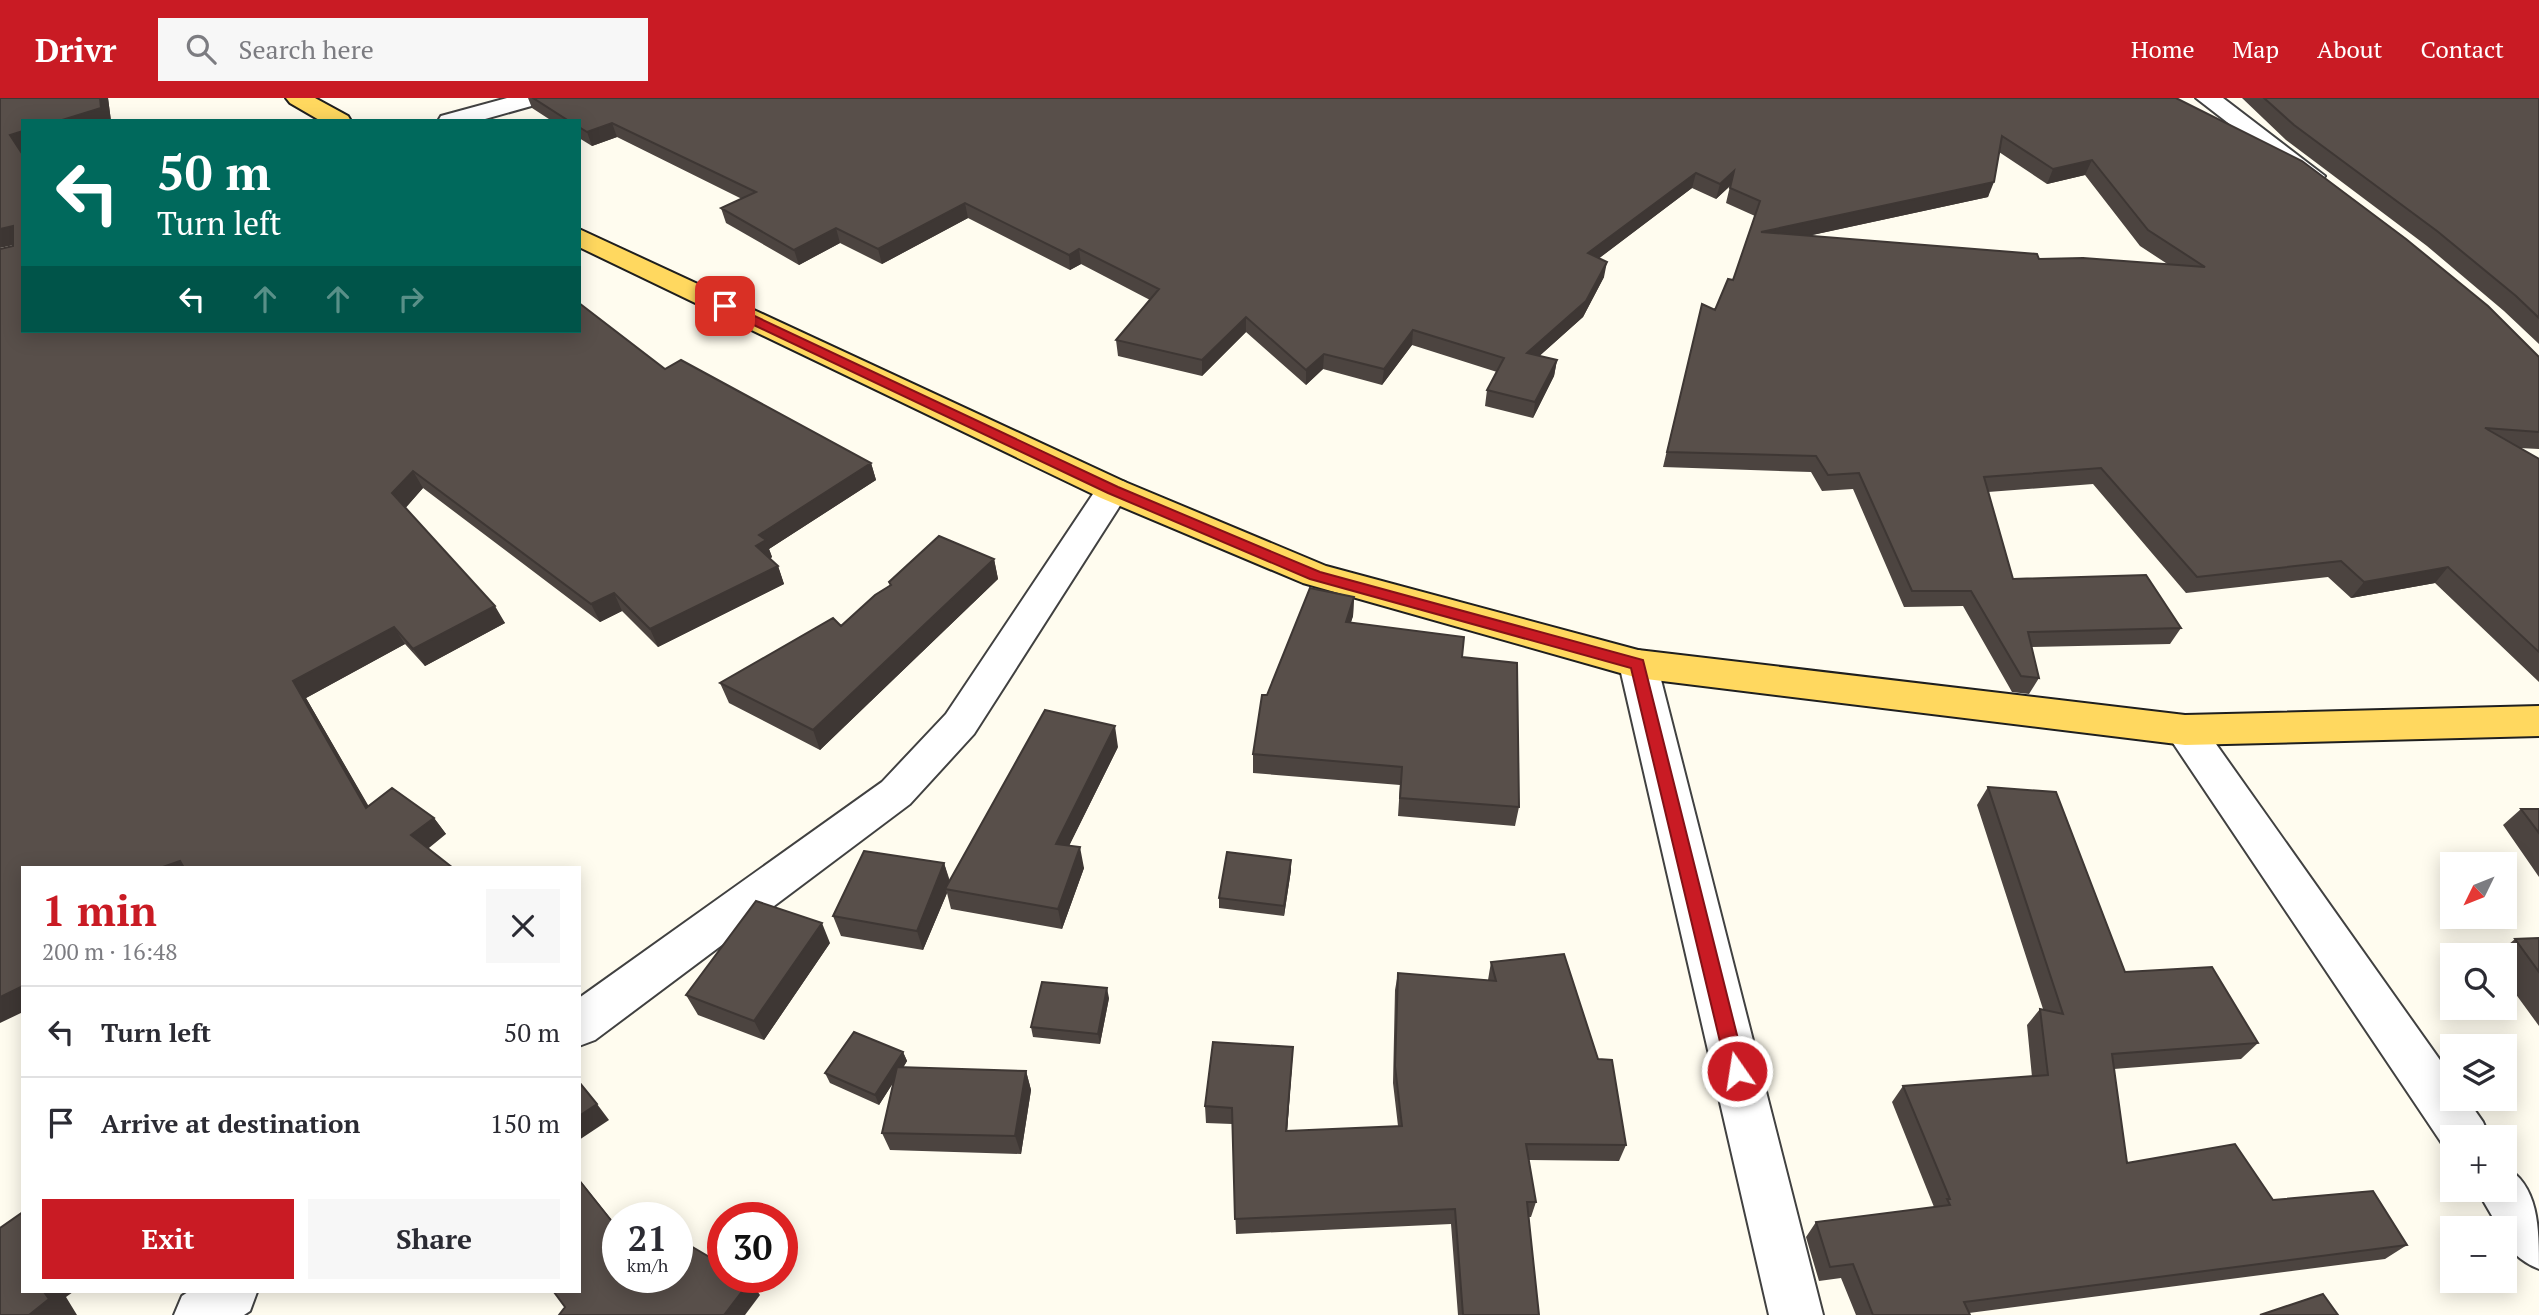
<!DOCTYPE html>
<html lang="en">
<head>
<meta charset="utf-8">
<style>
	body { margin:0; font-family:"PT Serif",serif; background:#f7f7f7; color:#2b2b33; height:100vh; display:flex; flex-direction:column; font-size:26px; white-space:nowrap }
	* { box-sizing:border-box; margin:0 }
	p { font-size:23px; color:#7c7c81 }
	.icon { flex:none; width:38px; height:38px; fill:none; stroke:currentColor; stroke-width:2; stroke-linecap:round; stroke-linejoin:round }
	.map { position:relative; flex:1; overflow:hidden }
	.panel { position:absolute; left:21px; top:768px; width:560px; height:427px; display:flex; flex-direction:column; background:#fff; border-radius:0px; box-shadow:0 4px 18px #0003 }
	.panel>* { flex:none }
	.top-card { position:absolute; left:21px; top:21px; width:560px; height:214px; border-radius:0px; box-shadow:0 4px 18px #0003; background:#00695c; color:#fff; overflow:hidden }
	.needle { width:46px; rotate:227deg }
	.tools { position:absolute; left:2440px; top:754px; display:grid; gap:14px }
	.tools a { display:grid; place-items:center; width:77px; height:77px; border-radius:0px; background:#fff; box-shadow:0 4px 18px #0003; font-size:35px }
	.speed { position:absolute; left:602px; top:1104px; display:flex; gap:14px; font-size:35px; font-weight:700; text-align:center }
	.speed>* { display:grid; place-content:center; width:91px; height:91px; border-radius:50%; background:#fff; box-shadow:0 4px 18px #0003; line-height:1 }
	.speed small { font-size:18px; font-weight:400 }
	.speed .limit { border:10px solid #d22; background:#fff; color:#111 }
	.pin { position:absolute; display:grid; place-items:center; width:60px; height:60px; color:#fff; margin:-30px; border-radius:14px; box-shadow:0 4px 10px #0006 }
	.me { position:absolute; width:77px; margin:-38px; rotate:347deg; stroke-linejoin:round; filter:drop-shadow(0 0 5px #0008) }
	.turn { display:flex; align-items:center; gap:24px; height:147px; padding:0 21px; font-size:32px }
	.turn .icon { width:91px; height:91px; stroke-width:2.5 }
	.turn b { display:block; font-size:49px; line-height:60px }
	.lanes { display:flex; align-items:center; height:66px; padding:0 21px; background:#0003; justify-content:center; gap:35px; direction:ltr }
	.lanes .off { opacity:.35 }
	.round { display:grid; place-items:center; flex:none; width:74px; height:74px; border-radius:0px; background:#f7f7f7 }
	.summary { display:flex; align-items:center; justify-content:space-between; height:119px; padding:0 21px }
	h1 { font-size:42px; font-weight:700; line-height:52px; color:#c91b24 }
	.primary-button { display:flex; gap:14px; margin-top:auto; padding:14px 21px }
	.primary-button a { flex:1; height:80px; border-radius:0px; background:#c91b24; color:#fff; font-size:28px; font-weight:700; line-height:80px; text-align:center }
	.primary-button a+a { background:#f7f7f7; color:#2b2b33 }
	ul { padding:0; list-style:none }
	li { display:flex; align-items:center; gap:21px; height:91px; padding:0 21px; border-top:2px solid #e1e1e2 }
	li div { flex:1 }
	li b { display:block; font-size:26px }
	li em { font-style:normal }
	header { display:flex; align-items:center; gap:42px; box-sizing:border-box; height:98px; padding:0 35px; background:#c91b24; color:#fff }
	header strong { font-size:33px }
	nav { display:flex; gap:38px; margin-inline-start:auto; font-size:24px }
	.search { width:490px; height:63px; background:#f7f7f7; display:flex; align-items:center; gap:18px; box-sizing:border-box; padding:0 24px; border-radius:0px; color:#7c7c81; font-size:26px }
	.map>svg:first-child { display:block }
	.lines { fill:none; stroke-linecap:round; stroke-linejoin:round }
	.minor-casing { stroke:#414141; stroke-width:4 }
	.major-casing { stroke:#1f1f1f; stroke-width:4 }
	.minor { fill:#fff; fill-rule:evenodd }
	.major { fill:#ffd85f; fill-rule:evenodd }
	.wall { fill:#4c4440; fill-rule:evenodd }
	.shaded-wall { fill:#3e3734 }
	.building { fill:#584f4a; stroke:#3e3734; stroke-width:2; fill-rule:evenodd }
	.route { fill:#c91b24; stroke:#831217; stroke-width:2 }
</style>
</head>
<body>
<header>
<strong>Drivr</strong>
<div class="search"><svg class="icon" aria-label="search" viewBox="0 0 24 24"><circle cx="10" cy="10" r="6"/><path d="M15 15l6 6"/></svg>Search here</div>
<nav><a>Home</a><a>Map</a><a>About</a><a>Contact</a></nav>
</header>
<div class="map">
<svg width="2539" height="1217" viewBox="0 0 2539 1217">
	<rect width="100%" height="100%" fill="#fffcef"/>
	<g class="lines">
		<g class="minor-casing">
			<path id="minor" d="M507 0H546L542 5 478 23H438L441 18Z
				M2196 0H2223L2325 78 2321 83 2312 86 2303 83Z
				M1113 381 1125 384 1130 392 974 636 910 706 595 942 579 948V900L882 684 946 616 1101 384Z
				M1638 552 1651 556 1657 566 1823 1217H1769L1619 566 1625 556Z
				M2185 617 2199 622 2452 979V1001H2467L2483 1024 2490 1040H2452V1058L2449 1056 2171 642 2165 632 2171 622Z
				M2504 1068C2539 1087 2539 1130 2539 1171 2522 1164 2504 1151 2504 1130H2499L2477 1092H2504Z
				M188 1194H257L250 1213 244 1217H174L182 1198Z"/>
		</g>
		<g class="major-casing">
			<path id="major" d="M286 0H315L348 18 351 23H321L290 5Z
				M579 131 1125 384 1326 468 1638 552 2185 617 2539 608V638L2185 647 1638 580 1303 485 1101 400 579 149Z"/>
		</g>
		<use href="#minor" class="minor"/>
		<use href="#major" class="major"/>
	</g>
	<path class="wall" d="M0 0H108L111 23H23V53H21L23 233 665 271 871 365 876 382 769 451 772 459 770 461 778 468 784 486 658 549 622 513 600 524 423 390 405 410 505 525 425 568 405 546 306 600 368 708 434 720 446 736 23 770 13 148Z
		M528 0H2176L2539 259V351L2519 350 2539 361V584L2435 485 2351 500 2328 479 2186 495 2093 386 1988 394 2013 481 2181 530 2170 546 2031 549 2039 580 2029 596 2012 594 1963 508 1904 509 1853 391 1822 393 1811 374 1663 369 1702 206 1715 212 1733 182 1755 118 1726 105 1730 88 1716 101 1692 90 1599 160 1604 179 1583 219 1539 258 1557 262 1554 278 1533 320 1485 308 1487 292 1497 274 1412 247 1382 287 1323 271 1306 287 1246 234 1202 278 1118 258 1116 242 1150 202 1081 166 1070 172 968 120 882 166 840 145 799 167 726 125 721 110 742 101 617 39 592 48 579 40V23H552L532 10ZM1999 54 2047 86 2085 77 2140 148 2169 167 2039 161 1808 138 1988 99Z
		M2242 0H2539V246L2504 213 2427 148 2286 42Z
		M994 461 998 481 820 652 729 605 720 585 841 528 890 488 889 484Z
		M1354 499 1353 518 1351 524 1462 559 1519 709 1515 728 1398 718 1400 687 1253 675V656L1267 597Z
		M1118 649 1069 748 1084 770 1062 831 951 811 947 795 923 852 841 838 833 818 944 765 950 783Z
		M1988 689 2125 874 2258 945 2241 961 2114 971 2127 1065 2273 1102 2407 1147 2385 1161 1969 1215 1970 1217H1856L1841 1180 1819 1183 1806 1139 1816 1124 1934 1109 1892 1004 1903 988 2032 979 2027 927 2040 911H2043L1977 707Z
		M2521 711H2539V779L2503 727Z
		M1291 762V772L1284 818 1219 810V800Z
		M2539 840V928L2504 880V858H2495L2515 841Z
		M830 845 764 942 698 917 686 897Z
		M1491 864 1598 961 1626 1047 1619 1063 1529 1062 1536 1104 1531 1119H1528L1539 1217H1458L1451 1126 1236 1136 1232 1026 1206 1025 1205 1008 1292 966 1287 1033 1398 1028 1393 985 1395 892 1398 875 1488 882Z
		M1109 900 1100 946 1033 939 1031 929Z
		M903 954 907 963 903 970 1026 973 1031 992 1021 1056 890 1052 882 1035 893 985 879 1007 830 985 825 975Z"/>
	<path class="shaded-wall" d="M100 0H108L111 23H59Z
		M612 25 617 39 592 48 587 34Z
		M23 33V53H21L10 37Z
		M2092 62 2085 77 2047 86 2053 71Z
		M1734 73 1730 88 1716 101 1720 86Z
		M1696 75 1692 90 1585 171 1588 155Z
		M1994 84 1988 99 1756 149 1761 134Z
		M965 105 968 120 882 166 878 151Z
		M13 128 23 145 0 150V131Z
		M836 130 840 145 799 167 794 152Z
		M1079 151 1081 166 1070 172 1069 157Z
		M1607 164 1604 179 1583 219 1525 271 1527 255Z
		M1246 219V234L1202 278V262Z
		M1413 232 1412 247 1382 287 1384 271Z
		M1324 256 1323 271 1306 287V272Z
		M1557 262 1554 278 1533 320 1535 304Z
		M871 365 876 382 769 451 772 459 762 465 756 448 759 437Z
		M413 373 423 390 403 413 392 395Z
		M994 461 998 481 820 652 813 632Z
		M778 468 784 486 658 549 650 531Z
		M2448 469 2435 485 2351 500 2364 484Z
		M614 495 622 513 600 524 591 506Z
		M1354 499 1353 518 1345 542 1346 524Z
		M495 508 505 525 425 568 413 551Z
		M394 529 405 546 306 600 379 726 366 710 293 583Z
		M1115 628 1118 649 1060 766 1056 746Z
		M434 720 446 736 424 754 411 737Z
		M1080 749 1084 770 1062 831 1058 811Z
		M1291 762V772L1284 818V808Z
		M180 763 187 770H160Z
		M944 765 950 786 945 791 947 795 923 852 917 833Z
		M822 825 830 845 764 942 754 923Z
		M23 888V914L0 925V899Z
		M1107 890 1109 900 1100 946 1098 936Z
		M1293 949 1292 966 1286 1049V1033Z
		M903 954 907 963 879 1007 875 997Z
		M1026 973 1031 992 1021 1056 1015 1038Z
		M597 1006 609 1022 579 1042V1018Z
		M579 1081 618 1130V1131L579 1082Z
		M750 1183 760 1197 745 1217H724Z
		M44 1194H73L66 1199 77 1217H29Z"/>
	<path class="building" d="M0 0H100L101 10 59 23H23V33L10 37 23 57V233H579V205L665 271 681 262 871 365 759 437 766 442 756 448 778 468 650 531 614 495 591 506 413 373 392 395 495 508 413 551 394 529 293 583 366 710 392 690 434 720 411 737 453 770H184L180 763 160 770H23V888L0 899V151L13 148V128L0 131Z
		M533 0H2176L2302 63 2406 141 2488 208 2539 259V334L2485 330 2539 361V554L2448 469 2364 484 2341 463 2197 479 2101 370 1984 379 2013 481 2146 477 2181 530 2028 534 2039 580 2021 578 1971 493H1912L1859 375 1828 377 1816 358 1667 354 1702 206 1715 212 1728 181 1733 182 1760 103 1730 90 1734 73 1720 86 1696 75 1588 155 1607 164 1586 203 1527 255 1557 262 1535 304 1487 292 1504 260 1413 232 1384 271 1324 256 1306 272 1246 219 1202 262 1116 242 1159 191 1079 151 1069 157 965 105 878 151 836 130 794 152 721 110 756 94 612 25 587 34 579 29V23H569ZM2002 38 2053 71 2092 62 2148 132 2205 169 2083 160 2039 161 2037 156 1761 134 1994 84Z
		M2264 0H2539V220L2516 198 2437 133 2294 27Z
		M939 438 994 461 813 632 720 585 833 520 841 528 875 497 891 487 889 484Z
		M1310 490 1354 499 1346 524 1464 539 1462 559 1517 565 1519 709 1400 700 1402 669 1253 656 1262 597H1267Z
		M1045 612 1115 628 1056 746 1080 749 1058 811 945 791Z
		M1988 689 2056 694 2125 874 2212 869 2258 945 2112 956 2127 1065 2235 1046 2273 1102 2373 1093 2407 1147 1964 1204 1970 1217H1873L1853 1166 1830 1169 1816 1124 1950 1107 1947 1101H1950L1903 988 2048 977 2040 911 2063 916Z
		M2521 711H2539V735Z
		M864 753 944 765 917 833 833 818Z
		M1227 754 1291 762 1284 808 1219 800Z
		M756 803 822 825 754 923 686 897Z
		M2539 840V874L2515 841Z
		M1564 856 1598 961 1612 962 1626 1047 1526 1046 1536 1104H1527L1539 1217H1463L1455 1111 1235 1121 1232 1010 1205 1008 1213 944 1293 949 1286 1033 1402 1028 1395 968 1398 875 1496 883 1491 864Z
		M1042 884 1107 890 1098 936 1031 929Z
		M854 934 903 954 875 997 825 975Z
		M897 969 1026 973 1015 1038 882 1035Z
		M579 984 597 1006 579 1018Z
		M579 1082 618 1131V1180H677V1140L723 1167V1180H743L750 1183 724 1217H559L565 1209 554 1194H579Z
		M23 1114V1194H44L49 1201 29 1217H0V1130Z
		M2323 1196 2338 1217H2260Z"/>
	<path class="route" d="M720 206H729L1118 389 1320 474 1643 562 1746 973 1743 979 1737 982 1730 979 1727 973 1631 570 1310 481 1108 395 720 211Z"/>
</svg>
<div class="tools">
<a><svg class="needle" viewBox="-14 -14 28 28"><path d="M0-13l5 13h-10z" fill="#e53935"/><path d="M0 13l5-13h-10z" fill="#7c7c81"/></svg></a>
<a><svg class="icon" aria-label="search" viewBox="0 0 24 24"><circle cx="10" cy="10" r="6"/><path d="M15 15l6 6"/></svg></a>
<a><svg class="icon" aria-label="layers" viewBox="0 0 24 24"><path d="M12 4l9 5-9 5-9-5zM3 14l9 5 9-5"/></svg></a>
<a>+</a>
<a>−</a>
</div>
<div class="speed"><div>21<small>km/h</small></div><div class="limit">30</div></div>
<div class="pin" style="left:725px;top:208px;background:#d93025"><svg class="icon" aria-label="arrive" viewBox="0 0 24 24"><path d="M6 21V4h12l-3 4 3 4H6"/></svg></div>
<svg class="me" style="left:1737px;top:973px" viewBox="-20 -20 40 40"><circle r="17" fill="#c91b24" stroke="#fff" stroke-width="3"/><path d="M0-11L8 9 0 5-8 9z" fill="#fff"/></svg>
<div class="top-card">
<div class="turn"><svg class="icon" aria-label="left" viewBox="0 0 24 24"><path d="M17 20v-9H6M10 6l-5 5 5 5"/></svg><div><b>50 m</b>Turn left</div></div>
<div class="lanes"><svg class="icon" aria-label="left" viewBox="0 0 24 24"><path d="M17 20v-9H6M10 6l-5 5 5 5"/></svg><svg class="icon off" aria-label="ahead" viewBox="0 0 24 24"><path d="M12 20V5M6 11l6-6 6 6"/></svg><svg class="icon off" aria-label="ahead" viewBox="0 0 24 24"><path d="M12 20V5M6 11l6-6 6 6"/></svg><svg class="icon off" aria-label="right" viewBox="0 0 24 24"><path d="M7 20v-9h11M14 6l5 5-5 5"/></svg></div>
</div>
<section class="panel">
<div class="summary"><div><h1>1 min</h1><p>200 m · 16:48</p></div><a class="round"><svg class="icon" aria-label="close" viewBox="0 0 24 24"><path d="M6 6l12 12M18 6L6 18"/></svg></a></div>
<ul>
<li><svg class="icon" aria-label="left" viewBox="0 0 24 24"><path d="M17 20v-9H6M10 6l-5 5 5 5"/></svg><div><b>Turn left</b></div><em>50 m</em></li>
<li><svg class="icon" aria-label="arrive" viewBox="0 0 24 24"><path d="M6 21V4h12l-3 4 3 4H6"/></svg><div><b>Arrive at destination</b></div><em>150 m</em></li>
</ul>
<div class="primary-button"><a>Exit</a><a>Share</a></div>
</section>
</div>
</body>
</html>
